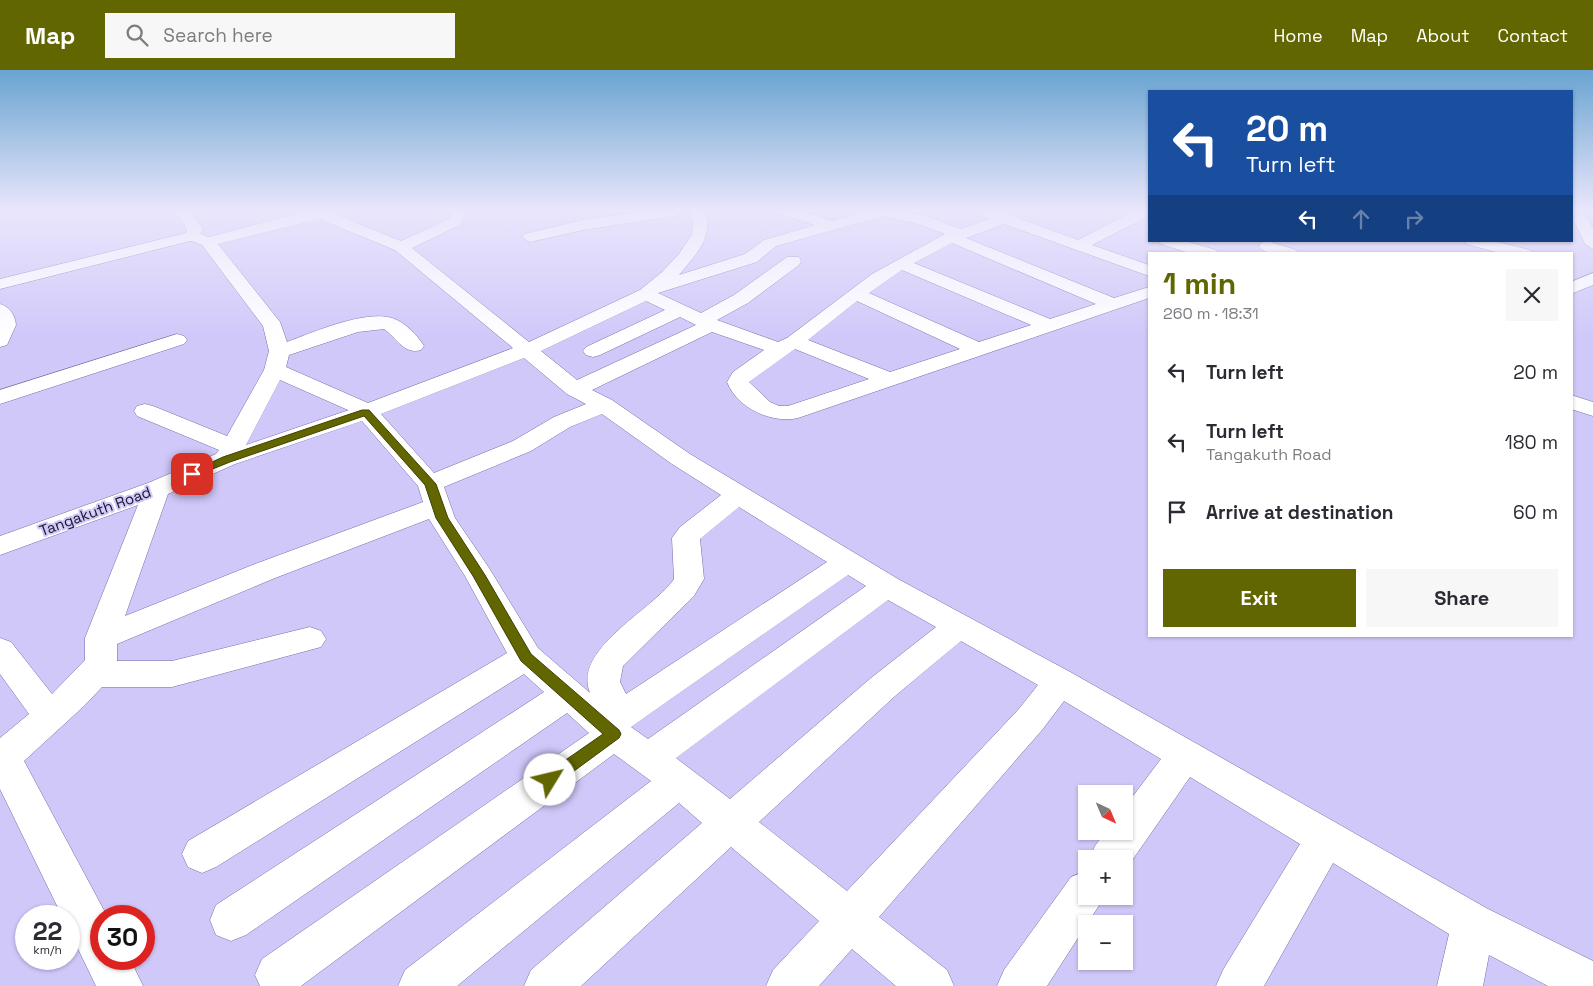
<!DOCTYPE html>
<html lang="en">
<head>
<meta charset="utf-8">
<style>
	body { margin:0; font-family:"Space Grotesk",sans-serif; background:#f7f7f7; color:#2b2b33; height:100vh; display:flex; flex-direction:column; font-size:19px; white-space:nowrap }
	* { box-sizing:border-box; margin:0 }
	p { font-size:16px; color:#7c7c81 }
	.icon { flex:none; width:28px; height:28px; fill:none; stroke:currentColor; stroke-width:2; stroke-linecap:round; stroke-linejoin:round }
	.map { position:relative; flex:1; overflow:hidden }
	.side { position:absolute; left:1148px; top:182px; width:425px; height:385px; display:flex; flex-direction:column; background:#fff; border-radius:0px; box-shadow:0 1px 4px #0004 }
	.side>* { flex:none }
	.top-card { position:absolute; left:1148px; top:20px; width:425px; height:152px; border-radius:0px; box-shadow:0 1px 4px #0004; background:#1a4fa0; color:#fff; overflow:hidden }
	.needle { width:32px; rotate:136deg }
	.buttons { position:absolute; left:1078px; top:715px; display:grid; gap:10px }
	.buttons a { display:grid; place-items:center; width:55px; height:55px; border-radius:0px; background:#fff; box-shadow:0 1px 4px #0004; font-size:25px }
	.speed { position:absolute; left:15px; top:835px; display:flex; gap:10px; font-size:25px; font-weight:700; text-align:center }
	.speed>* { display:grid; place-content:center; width:65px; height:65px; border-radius:50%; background:#fff; box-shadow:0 1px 4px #0004; line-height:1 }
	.speed small { font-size:12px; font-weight:400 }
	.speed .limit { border:8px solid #d22; background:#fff; color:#111 }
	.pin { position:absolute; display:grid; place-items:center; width:42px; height:42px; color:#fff; margin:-21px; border-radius:10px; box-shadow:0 2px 8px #0006 }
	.me { position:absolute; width:55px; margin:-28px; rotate:54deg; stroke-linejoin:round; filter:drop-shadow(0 0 4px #0008) }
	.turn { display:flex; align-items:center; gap:18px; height:105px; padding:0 15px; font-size:22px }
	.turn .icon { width:65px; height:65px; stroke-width:2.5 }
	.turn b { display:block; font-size:35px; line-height:42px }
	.lanes { display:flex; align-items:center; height:48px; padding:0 15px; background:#0003; justify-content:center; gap:25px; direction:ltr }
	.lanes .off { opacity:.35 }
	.round { display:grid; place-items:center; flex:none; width:52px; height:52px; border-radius:0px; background:#f7f7f7 }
	.head { display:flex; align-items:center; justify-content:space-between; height:85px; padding:0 15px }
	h1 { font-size:30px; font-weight:800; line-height:38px; color:#626601 }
	.action { display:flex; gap:10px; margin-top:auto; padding:10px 15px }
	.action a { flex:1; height:58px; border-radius:0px; background:#626601; color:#fff; font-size:20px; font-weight:800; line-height:58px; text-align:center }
	.action a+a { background:#f7f7f7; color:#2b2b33 }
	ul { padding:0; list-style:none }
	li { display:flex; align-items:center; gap:15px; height:70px; padding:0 15px }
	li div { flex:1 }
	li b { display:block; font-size:19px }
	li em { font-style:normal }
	header { display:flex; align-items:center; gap:30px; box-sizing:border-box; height:70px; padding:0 25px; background:#626601; color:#fff }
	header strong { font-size:24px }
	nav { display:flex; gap:28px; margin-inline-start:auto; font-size:18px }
	.search { width:350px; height:45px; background:#f7f7f7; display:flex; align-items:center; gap:12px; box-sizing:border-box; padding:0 18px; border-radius:0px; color:#7c7c81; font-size:19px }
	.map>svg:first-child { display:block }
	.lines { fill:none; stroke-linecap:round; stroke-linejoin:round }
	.minor-casing { stroke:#786ca5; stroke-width:1 }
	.major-casing { stroke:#786ca5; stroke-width:1 }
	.minor { fill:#fff; fill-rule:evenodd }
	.major { fill:#fff; fill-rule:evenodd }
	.route { fill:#626601; stroke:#404201 }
	.labels { text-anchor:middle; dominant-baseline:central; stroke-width:4; stroke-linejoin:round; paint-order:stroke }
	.street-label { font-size:15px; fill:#19152b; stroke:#d0c8f9 }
</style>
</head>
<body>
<header>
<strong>Map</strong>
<div class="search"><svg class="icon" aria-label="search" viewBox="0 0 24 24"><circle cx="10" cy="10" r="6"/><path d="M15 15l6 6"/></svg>Search here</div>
<nav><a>Home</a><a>Map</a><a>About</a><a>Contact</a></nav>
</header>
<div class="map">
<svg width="1593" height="916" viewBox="0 0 1593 916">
	<rect width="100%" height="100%" fill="#d0c8f9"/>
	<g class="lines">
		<g class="minor-casing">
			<path id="minor" d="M307 141H327L401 171 449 149 452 141H467L460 155 412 178 529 272 640 220 662 202 679 184 692 164 693 151 689 141H704C716 165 694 187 679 205L745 184 764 170 815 155 780 144 778 141H801L832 151 866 141H904L929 147 961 159 989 149 983 146 982 141H997L1010 145 1078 170 1134 141H1149V146L1092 175 1149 195V206L1004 154 966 168 1114 228 1149 217V228L798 348C772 354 737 338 727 312L733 302 764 280 712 262 592 320 612 330 690 384 898 509 1072 603 1488 839 1593 891V916H1548L1489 885 1483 916H1437L1449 864 1333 793 1264 916H1216L1223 900 1300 774 1190 707 1124 802V789H1089L1095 776 1106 761H1124V738L1161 689 1064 631 1042 660 879 847 947 900 954 916H896L852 879 819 916H766L773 900 819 851 731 777 581 916H524L531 900 702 753 679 733 457 916H398L405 900 651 711 614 684 301 916H260L255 905 262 889 589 663 567 643 246 865 231 871 216 865 210 850 216 835 544 622 524 604 216 797 202 803 188 797 182 784 188 771 507 583 465 506 429 449 275 508 117 574V591H172L310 557 321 561 326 569 321 577 172 617H102L84 636 24 691 107 846H101V889H130L143 916H96L69 860V846H62L0 719V668L29 644 0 604V568L11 572 52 624 85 590V568L138 435 0 485V466L148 413 216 384 219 380 137 346 134 341 137 336 145 334 153 336 227 366 264 300 269 281 263 256 202 175 186 169 184 166 192 161 209 167ZM883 146 919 154 945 164 872 204 787 268 778 272 717 250 748 233 799 195 801 191 799 187H787L734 225 701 243 658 223 757 192 776 176ZM319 149 395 180 513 278 368 333 286 297 289 285 358 262 384 259C397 268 404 285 421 280L424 276C417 265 405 252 392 248 364 240 314 262 287 272L280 252 218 174ZM952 173 1096 234 1050 249 914 193ZM902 200 1031 255 979 272 869 223ZM646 231 665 240 586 277 583 281 586 285 593 287 600 285 680 247 696 255 577 310 541 281ZM857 231 960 279 890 302 808 270ZM795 279 869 309 788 336H779L770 332 749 312ZM524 288 567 324 586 334 554 347 513 371 434 403 381 344ZM280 310 348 340H349L246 375ZM602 344 672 394 721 425 680 457 672 468 674 509C653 540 572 579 590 623L538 578 489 498 455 448 444 417 531 381 570 357ZM362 351 418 416 423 432 255 494 125 546 168 424 235 394ZM739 437 827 492 626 624 620 612 623 596 694 526 698 519 704 509 700 469ZM848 505 866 516 648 669 631 657ZM888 530 936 557 871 608 730 729 676 688ZM961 571 1038 615 1018 640 847 821 759 752 895 626Z
				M645 141H682L675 146 583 160 530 172 522 167 524 164 583 150Z
				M1581 144 1586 146 1593 158V179L1585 174 1573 149Z
				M1159 171H1185L1216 180 1218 184H1192L1161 174Z
				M1268 171 1296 180 1298 184C1286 184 1266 187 1259 176L1261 173Z
				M1464 171H1493L1530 180 1532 184H1503L1466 174Z
				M1593 203V215L1571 224V212Z
				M0 234C10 237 15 245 16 255L7 275 0 277Z
				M177 264 184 266 187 270 184 274 0 334V320Z
				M1571 325 1593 332V346L1571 339Z
				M1086 801V826H1105L1047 916H997L1004 900 1071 807Z"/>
		</g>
		<g class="major-casing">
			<path id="major" d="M175 141H190L203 159 198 169 0 219V209L186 163 187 159Z"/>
		</g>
		<use href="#minor" class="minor"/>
		<use href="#major" class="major"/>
	</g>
	<linearGradient id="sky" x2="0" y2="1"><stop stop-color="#69a4d0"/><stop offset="0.52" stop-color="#eae6fc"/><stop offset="1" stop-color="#eae6fc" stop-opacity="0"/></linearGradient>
	<rect width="1593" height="269" fill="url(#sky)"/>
	<path class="route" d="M362 340H369L436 414 448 448 485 505 531 584 619 660 621 664 619 668 555 715 550 717 544 715 542 710 544 705 603 664 521 591 473 506 436 448 425 415 364 346 230 392 195 406H188L186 404 223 387Z"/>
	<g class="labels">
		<g class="street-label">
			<text transform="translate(95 441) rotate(-20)">Tangakuth Road</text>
		</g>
	</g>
</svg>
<div class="buttons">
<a><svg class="needle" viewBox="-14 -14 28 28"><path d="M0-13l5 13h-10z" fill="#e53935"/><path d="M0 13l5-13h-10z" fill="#7c7c81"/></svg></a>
<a>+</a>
<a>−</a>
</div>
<div class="speed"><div>22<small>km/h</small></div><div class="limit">30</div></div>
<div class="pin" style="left:192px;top:404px;background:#d93025"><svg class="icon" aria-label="arrive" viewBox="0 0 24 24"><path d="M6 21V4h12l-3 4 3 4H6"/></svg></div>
<svg class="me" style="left:550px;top:710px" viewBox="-20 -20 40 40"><circle r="19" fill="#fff"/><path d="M0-13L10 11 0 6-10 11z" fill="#626601"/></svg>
<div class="top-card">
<div class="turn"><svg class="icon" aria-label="left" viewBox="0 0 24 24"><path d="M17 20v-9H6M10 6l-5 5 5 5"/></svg><div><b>20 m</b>Turn left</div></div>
<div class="lanes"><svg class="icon" aria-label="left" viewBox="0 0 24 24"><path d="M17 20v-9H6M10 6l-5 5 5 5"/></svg><svg class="icon off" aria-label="ahead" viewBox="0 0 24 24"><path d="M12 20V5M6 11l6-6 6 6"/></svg><svg class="icon off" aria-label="right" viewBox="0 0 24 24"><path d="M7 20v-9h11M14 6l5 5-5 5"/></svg></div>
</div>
<section class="side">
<div class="head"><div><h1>1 min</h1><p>260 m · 18:31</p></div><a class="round"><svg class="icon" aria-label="close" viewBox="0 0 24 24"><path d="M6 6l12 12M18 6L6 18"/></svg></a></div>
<ul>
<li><svg class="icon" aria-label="left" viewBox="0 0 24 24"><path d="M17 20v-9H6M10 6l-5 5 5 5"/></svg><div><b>Turn left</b></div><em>20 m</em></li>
<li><svg class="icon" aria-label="left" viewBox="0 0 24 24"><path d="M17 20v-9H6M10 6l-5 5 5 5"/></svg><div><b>Turn left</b><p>Tangakuth Road</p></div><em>180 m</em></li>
<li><svg class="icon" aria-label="arrive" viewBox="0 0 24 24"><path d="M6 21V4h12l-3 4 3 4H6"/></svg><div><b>Arrive at destination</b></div><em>60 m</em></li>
</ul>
<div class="action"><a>Exit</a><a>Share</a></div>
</section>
</div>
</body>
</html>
